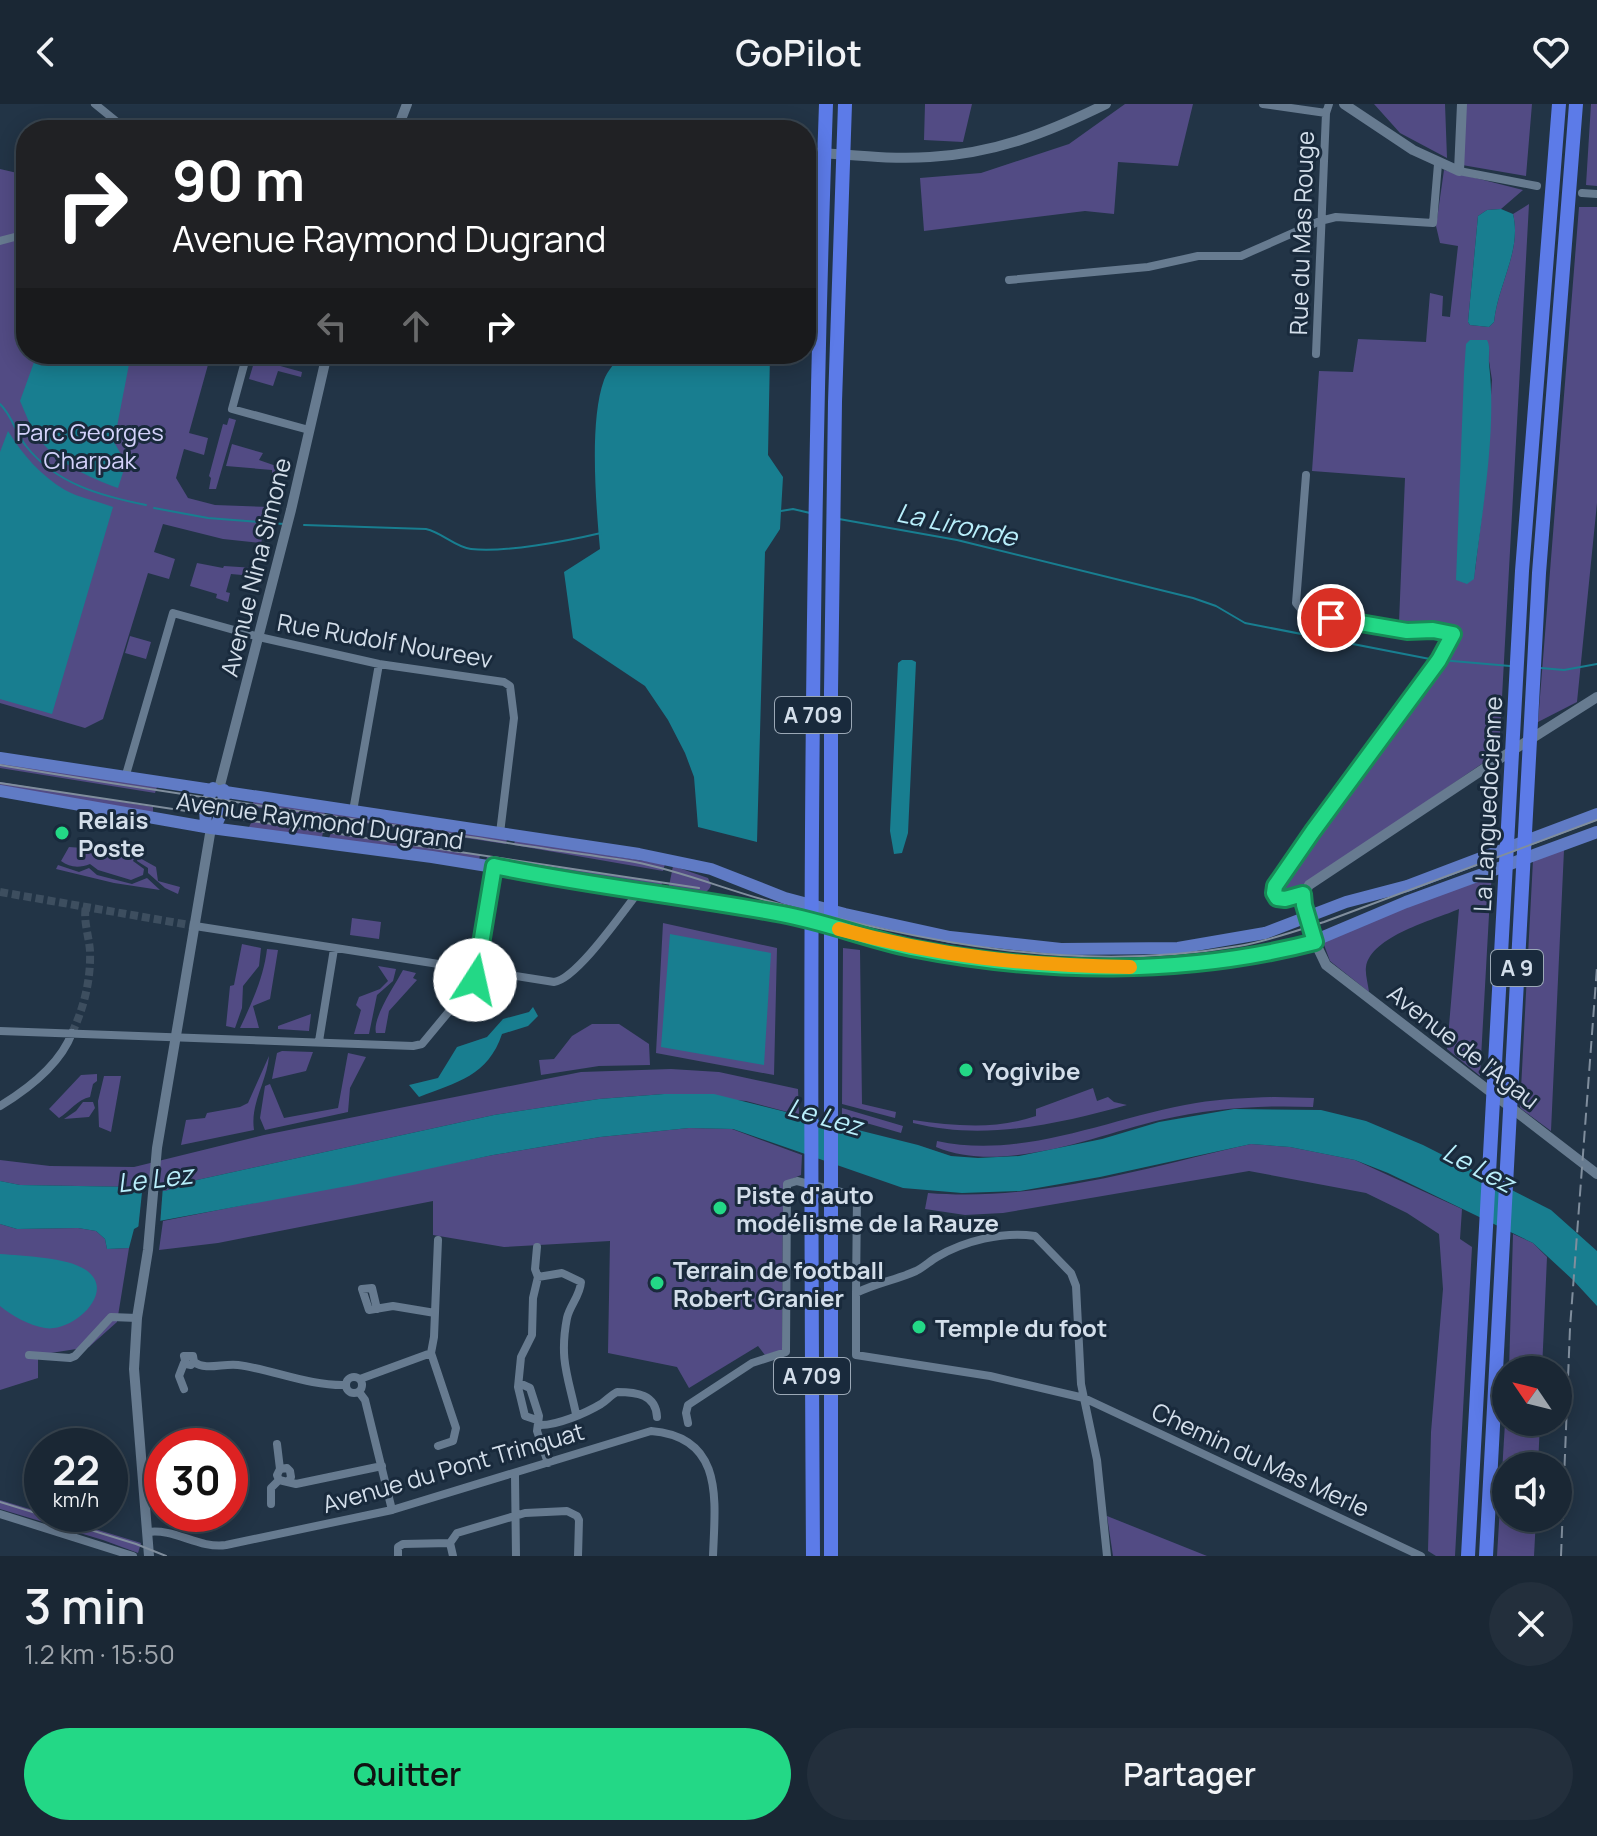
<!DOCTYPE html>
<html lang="fr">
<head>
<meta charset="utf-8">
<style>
	body { margin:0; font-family:Manrope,sans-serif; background:#232f3c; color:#f1f3f6; height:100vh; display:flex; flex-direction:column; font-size:30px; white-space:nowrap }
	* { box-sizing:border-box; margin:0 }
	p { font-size:26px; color:#9fa5ac }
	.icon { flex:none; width:44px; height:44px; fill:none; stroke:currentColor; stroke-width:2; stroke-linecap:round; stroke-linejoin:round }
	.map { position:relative; height:1452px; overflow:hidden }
	.panel { display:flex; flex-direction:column; background:#1a2734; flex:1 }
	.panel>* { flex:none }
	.banner { position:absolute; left:16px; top:16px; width:800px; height:244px; border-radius:32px; box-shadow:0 4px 20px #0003,0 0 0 2px #38444f; background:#202124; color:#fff; overflow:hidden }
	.needle { width:52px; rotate:305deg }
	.fabs { position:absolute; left:1492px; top:1252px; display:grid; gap:16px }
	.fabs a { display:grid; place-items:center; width:80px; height:80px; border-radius:50%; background:#1a2734; box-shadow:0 4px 20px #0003,0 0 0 2px #38444f; font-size:40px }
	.speed { position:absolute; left:24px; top:1324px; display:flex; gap:16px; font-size:40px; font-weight:700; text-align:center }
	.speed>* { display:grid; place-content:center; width:104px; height:104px; border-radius:50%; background:#1a2734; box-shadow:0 4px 20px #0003,0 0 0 2px #38444f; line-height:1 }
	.speed small { font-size:20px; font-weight:400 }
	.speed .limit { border:12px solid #d22; background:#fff; color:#111 }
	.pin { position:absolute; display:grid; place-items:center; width:68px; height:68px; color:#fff; margin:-34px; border:4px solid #fff; border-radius:50%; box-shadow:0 2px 8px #0007 }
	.me { position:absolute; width:88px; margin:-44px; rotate:10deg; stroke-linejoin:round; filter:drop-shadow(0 0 6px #0008) }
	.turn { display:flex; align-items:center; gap:28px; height:168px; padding:0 24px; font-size:36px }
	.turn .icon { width:104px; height:104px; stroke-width:2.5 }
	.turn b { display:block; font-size:56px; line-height:68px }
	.lanes { display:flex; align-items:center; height:76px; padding:0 24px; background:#0003; justify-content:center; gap:40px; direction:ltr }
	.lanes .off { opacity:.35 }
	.round { display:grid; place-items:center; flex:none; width:84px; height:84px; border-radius:42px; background:#232f3c }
	.summary { display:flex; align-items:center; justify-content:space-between; height:136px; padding:0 24px }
	h1 { font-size:48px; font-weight:600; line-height:60px }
	.action { display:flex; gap:16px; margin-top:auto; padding:16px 24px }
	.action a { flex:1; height:92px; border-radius:48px; background:#23d886; color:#111; font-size:32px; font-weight:600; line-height:92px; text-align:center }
	.action a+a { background:#232f3c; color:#f1f3f6 }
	header { display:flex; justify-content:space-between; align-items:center; height:104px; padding:0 24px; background:#1a2734; font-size:36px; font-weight:600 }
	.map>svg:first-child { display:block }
	.green { fill:#524b84; fill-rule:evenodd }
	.water { fill:#187e90 }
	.pier { fill:#223446 }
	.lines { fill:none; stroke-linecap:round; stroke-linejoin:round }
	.stream { stroke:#187e90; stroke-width:2 }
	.minor-tunnel { stroke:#3d4e5f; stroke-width:8; stroke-dasharray:8 4; stroke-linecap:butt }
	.minor { stroke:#677b90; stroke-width:8 }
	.tertiary { stroke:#677b90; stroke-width:10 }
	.primary { stroke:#607bc5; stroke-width:12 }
	.motorway { stroke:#5c7be8; stroke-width:14 }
	.tram { stroke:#808e9d; stroke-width:2 }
	.rail { stroke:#808e9d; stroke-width:2; stroke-dasharray:12 6; stroke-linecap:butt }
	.route-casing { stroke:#178c57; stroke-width:20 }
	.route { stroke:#23d886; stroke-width:14 }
	.slow { stroke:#f59e0b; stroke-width:14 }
	.poi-dot { fill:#23d886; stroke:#192a3c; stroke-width:3 }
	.labels { text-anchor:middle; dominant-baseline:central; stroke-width:6; stroke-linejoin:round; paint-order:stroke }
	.shield { fill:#192a3c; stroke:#9ba8b6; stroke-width:2 }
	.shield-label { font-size:22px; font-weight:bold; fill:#d3deea }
	.street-label { font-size:24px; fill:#d3deea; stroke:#192a3c }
	.park-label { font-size:24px; fill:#d3d1fa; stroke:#192a3c }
	.poi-label { font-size:24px; font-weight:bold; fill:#d3deea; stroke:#192a3c; text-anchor:start }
	.water-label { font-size:26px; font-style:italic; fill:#b9effb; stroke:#192a3c }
</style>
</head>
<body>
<header><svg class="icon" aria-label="back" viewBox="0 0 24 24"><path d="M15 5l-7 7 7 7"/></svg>GoPilot<svg class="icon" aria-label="heart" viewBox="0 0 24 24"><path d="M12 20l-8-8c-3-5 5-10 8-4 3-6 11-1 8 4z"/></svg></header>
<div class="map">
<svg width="1597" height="1452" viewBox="0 0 1597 1452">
	<rect width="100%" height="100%" fill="#223446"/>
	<path class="green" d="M925 0H972L963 38 924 36Z
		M1125 0H1193L1178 62 1118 58 1114 110 1085 107 924 127 920 74 981 69 1069 40Z
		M1374 0H1445L1447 54 1400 29Z
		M1466 0H1532L1526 72 1462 61Z
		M1591 0H1597V82L1586 81Z
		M0 65 26 71V250H211L189 329 208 334 204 351 184 345 176 374 188 394 215 401 270 403 261 439 223 435 163 420 154 448 175 455 169 475 148 469 103 615 85 624 0 599Z
		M1444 66 1523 86 1501 105 1487 106 1478 112 1468 218 1470 221 1489 223 1494 218C1498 180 1522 146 1513 110L1529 100 1499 648 1299 785 1283 787 1287 775 1460 532 1399 518 1405 374 1312 367 1319 267 1353 268 1358 235 1426 238 1430 189 1443 192 1442 212 1450 213 1458 142 1440 139 1436 122ZM1490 241 1489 257 1492 276 1485 384 1474 475Z
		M1579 103H1597V399L1577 598 1538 618Z
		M255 255 302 268 301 273 278 267 273 282 249 275Z
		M229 314 236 316 216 385H209L211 374 209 372 223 320 227 321Z
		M232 340 263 349 259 356 279 363 278 370 272 369V366L226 362Z
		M197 459 223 464 224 462 255 464 253 472 231 470 226 488 230 489 228 498 216 494 217 490 190 482Z
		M130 532 151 538 146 555 125 549Z
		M0 657 157 683 155 689 0 664Z
		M0 678 153 703V710L0 684Z
		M253 697 325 707 324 713 254 703Z
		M333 709 507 735 506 740 332 714Z
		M252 717 323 728 322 733 248 725Z
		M331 729 480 751 479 756 329 734Z
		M515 736 645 757 665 760 663 767 514 741Z
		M69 743 127 747 135 752 133 757 144 765 143 771 131 776 98 766 90 760C80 764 70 764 61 757Z
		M1564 746 1551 1027 1520 1004 1533 756Z
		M487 752 662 779 660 786 486 758Z
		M138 753 156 763 158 777 180 783 178 790 165 784 148 769V764L137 757Z
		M58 761 79 768 89 764 97 771 132 780 147 774 160 786 114 779 56 765Z
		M673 762 708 774 711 781C705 798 684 786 668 787Z
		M1492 771 1490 793 1480 972 1447 945 1459 805C1434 816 1371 832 1366 863 1365 870 1368 880 1369 888L1330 857 1323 838 1416 798Z
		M352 814 381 818 379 835 350 831Z
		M663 819 777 844 774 971 656 949Z
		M242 840 261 844 259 862 243 882 242 904 235 924 226 922 230 882 234 881Z
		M843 844 860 846 862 1000 896 1008 895 1014 842 1000Z
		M267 845 278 846 270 895 253 902 259 924H240C252 899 264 872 267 845Z
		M378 862 396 865 393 877 377 891 369 930H354L361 906 356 901 359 893 380 885 388 877Z
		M403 866 416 869 413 874 417 876 389 907 385 929H376C372 914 395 881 403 866Z
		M311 910 309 927 278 925V922Z
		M592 920H619L649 940 650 961 599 962 541 971 539 956 554 955 572 932Z
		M282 947H283L313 948 306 967 272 975 277 949Z
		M348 949 366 953 350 984 348 1008 265 1026 260 1014 265 982 270 980 284 1014 338 1004Z
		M269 952C267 978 250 999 254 1026L181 1041 186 1016 205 1014 207 1009 240 1003 248 999Z
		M671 965 719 968 798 985 799 1011 746 997 664 990 599 995 494 1011 197 1076 165 1087 136 1083 20 1081 0 1077V1056L50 1062 134 1063 264 1031 581 968Z
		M97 970V977L93 980 90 993C78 995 69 1008 59 1014L49 1005 81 971Z
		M104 972H121L111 1028 99 1023 98 997Z
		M1093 984 1097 997 1108 993 1114 998 1127 1001C1058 1020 984 1037 913 1019V1016C956 1022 995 1026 1036 1012V1005Z
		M1275 993 1314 994 1313 1003C1259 1001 1213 1004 1160 1016 1094 1032 1003 1071 936 1043L937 1037C1025 1056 1111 1013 1196 999 1222 995 1249 994 1275 993Z
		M83 998H93L95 1004 89 1013 64 1015 76 1007Z
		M842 1004 903 1022 901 1029 842 1012Z
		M689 1024 732 1025 802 1051 801 1071 787 1077 783 1086 782 1246 765 1251 758 1242 689 1284 677 1263 608 1249 610 1137 504 1143 433 1131V1097L218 1139 159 1146 163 1117 493 1051 600 1033Z
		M1251 1040 1290 1043 1355 1056 1462 1105 1460 1135 1472 1143 1455 1452H1436L1428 1447 1431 1328 1443 1185 1439 1130 1407 1109 1366 1089 1249 1067 1003 1109 965 1111 925 1105 928 1089C1039 1098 1144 1064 1251 1040Z
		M0 1120 17 1125 78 1124 96 1127 105 1135 107 1145 129 1144 117 1218 89 1243 38 1251V1274L0 1286Z
		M1513 1130 1533 1139 1547 1153 1542 1266H1509Z
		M1506 1302V1318H1540L1538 1362H1506V1414H1536L1534 1452H1497Z
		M0 1396 141 1439 138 1449 103 1436 0 1405Z
		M1107 1412 1207 1452H1113Z"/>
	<path class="water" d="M1501 105 1513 110C1522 146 1498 180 1494 218L1489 223 1470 221 1468 218 1478 112 1487 106Z
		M1470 236H1487C1491 244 1488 251 1489 260 1497 327 1482 407 1474 475L1467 480 1456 476 1464 269 1466 240Z
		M37 250H131L114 338 126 359 118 384C88 373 56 359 37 332 30 322 25 308 20 297Z
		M621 250H770L768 351 783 373 780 425 765 448 757 738 698 723 694 673 685 649 668 616 645 582 573 534 564 468 600 445C596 401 589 317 604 276 607 267 616 258 621 250Z
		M8 327C22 350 41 372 65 386 79 394 98 397 113 403L52 610 0 595V348Z
		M902 556H912L916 558 908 729 902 749 894 750 890 727 898 559Z
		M670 830 771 849 764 961 661 943Z
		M533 903 538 912 528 922 502 930C488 972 457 978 419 993L409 981 438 974 457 943 487 933 503 915 529 908Z
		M664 990H714L918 1041 951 1052 978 1054 1019 1052 1102 1035 1159 1018 1234 1005 1321 1006 1366 1017 1423 1041 1551 1106 1597 1147V1202L1573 1176 1533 1139 1388 1069 1355 1056 1290 1043 1251 1040 1100 1073 1020 1087 962 1089 903 1084 733 1025 689 1024 600 1033 493 1051 353 1081 143 1120 134 1125 129 1144 107 1145 105 1135 96 1127 78 1124 17 1125 0 1120V1077L20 1081 136 1083 165 1087 197 1076 494 1011 599 995Z
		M0 1150C23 1152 67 1153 86 1166 118 1188 72 1229 45 1224 30 1222 11 1211 0 1202Z"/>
	<path class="pier" d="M143 1079 163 1082 160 1121 138 1126Z"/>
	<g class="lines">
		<path class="stream" d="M0 300C12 311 16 330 26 342 56 380 101 392 146 401
			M154 404 208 414 284 420
			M781 407 793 405 810 409
			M839 415 957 436 1193 494 1216 502 1245 519 1435 556
			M304 421 426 425C443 429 455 443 471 445 504 449 567 437 601 429
			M1441 556 1510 562
			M1541 564 1564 566 1597 560"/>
		<path class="minor-tunnel" d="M0 788 195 822
			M72 929C84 903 91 876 90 847 89 832 83 817 86 802"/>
		<path class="minor" d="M95 0 127 26
			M1263 0 1326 9
			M1459 67 1537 82
			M1582 89 1597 90
			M0 137 26 130
			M1009 176 1148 163 1198 152H1241L1320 117 1336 113 1433 119 1438 60
			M247 250 232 305 309 326
			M1316 250 1326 9 1329 0
			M125 674 173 509 259 533 379 560 504 578 510 582 514 614 500 729
			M353 707 379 560
			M1303 790 1285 795 1277 794 1274 789 1275 782 1313 727 1439 556 1453 530 1433 526 1407 527 1305 510 1296 499 1306 371
			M195 822 554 878C577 875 624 806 640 786
			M0 927 413 942 422 940 475 876 494 762
			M319 937 334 845
			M0 1002C28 985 60 961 72 929
			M538 1173 562 1169 581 1178C580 1192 570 1201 567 1214 559 1255 568 1272 576 1310
			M856 1189V1251L990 1272 1084 1294 1421 1452
			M377 1205 372 1184 362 1185 369 1206 393 1202 435 1209
			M431 1249 434 1233 438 1136
			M431 1249 456 1324 453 1337 438 1342
			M29 1251 70 1254 75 1252 111 1213 137 1214
			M194 1258 191 1261 186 1260 184 1252H193L194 1258C206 1267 223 1259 238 1261 275 1266 308 1282 346 1281
			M346 1281a8 8 0 1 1 16 0a8 8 0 1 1-16 0Z
			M360 1275 431 1249
			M519 1279 530 1284 539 1312 537 1327 548 1359
			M184 1285 179 1272 184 1259
			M359 1288 365 1296 392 1406
			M537 1316 525 1312 518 1283 521 1253 532 1231 533 1194 538 1173 535 1165 537 1143
			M688 1319 686 1309 688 1301 752 1259 786 1248 787 1080 797 1077 857 1092 856 1189C876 1179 896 1176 916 1167 924 1163 930 1157 937 1153 964 1137 1003 1127 1035 1132L1071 1169 1076 1182 1081 1280 1097 1356 1107 1452
			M539 1321C556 1322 586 1309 601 1300 607 1296 611 1291 617 1288 636 1288 656 1290 657 1313
			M277 1340 280 1365
			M515 1371 516 1452
			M289 1377 291 1373 290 1367 287 1364 280 1365 277 1371 279 1376 296 1380 382 1362
			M271 1400V1384L279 1376
			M0 1410 133 1452
			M148 1428C174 1424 199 1445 226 1441L392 1406 651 1327C725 1333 715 1397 713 1452
			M398 1452V1443L403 1440 450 1439
			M453 1452 450 1439 457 1429 525 1409 567 1407 577 1412 579 1416 578 1452"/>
		<path class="tertiary" d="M1344 0 1413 46 1459 67 1462 0
			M397 26 407 0
			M806 48C846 50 889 56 930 53 996 49 1047 29 1106 0
			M219 685 291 406 327 250
			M1307 812 1302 794 1309 781 1488 662 1597 593
			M1315 838 1326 861 1597 1070
			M149 1452 134 1265 137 1214 148 1146 157 1044 211 724"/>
		<path class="primary" d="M0 654 639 750 711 765 785 794 845 810 950 833 1061 845 1178 844 1265 829 1346 798 1407 782 1597 710
			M0 687 211 724 432 753 784 810 908 843 947 850 1060 862H1164L1203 858 1304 841 1406 798 1597 728
			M206 723 205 703 213 684
			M215 724 223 705 224 686"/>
		<path class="motorway" d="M813 1452C810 968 809 484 826 0
			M831 1452V588L835 298 845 0
			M1468 1452 1522 467 1559 0
			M1486 1452 1539 469 1576 0"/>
		<path class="tram" d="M0 661C169 690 339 712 508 739 550 746 593 751 635 758 682 767 726 786 772 798 929 839 1076 870 1239 842 1268 837 1296 827 1324 818L1597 716
			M0 679 699 784
			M0 1398 136 1440 166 1452"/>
		<path class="rail" d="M1561 1452 1570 1224 1597 863"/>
	</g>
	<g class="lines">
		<g class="route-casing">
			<path id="route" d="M475 876 494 762C589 782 686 792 782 810 826 818 867 835 911 844 1043 870 1184 872 1315 838L1304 801 1303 790 1285 795 1277 794 1274 789 1275 782 1313 727 1439 556 1453 530 1433 526 1407 527 1331 514"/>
		</g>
		<use href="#route" class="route"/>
		<path class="slow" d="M839 825C941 853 1024 861 1130 863"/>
	</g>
	<g class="poi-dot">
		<circle cx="62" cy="729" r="8"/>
		<circle cx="966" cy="966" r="8"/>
		<circle cx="720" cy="1104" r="8"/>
		<circle cx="657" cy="1179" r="8"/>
		<circle cx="919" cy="1223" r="8"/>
	</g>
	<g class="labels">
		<g class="shield">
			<rect x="775" y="593" width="76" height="36" rx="6"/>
			<rect x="1491" y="846" width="52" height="36" rx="6"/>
			<rect x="774" y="1254" width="76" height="36" rx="6"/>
		</g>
		<g class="shield-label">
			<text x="813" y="611">A 709</text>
			<text x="1517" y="864">A 9</text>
			<text x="812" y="1272">A 709</text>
		</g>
		<g class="street-label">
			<text transform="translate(1301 129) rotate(-88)">Rue du Mas Rouge</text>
			<text transform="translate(255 463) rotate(-76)">Avenue Nina Simone</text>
			<text transform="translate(385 536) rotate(10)">Rue Rudolf Noureev</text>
			<text transform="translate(1487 700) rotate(-87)">La Languedocienne</text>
			<text transform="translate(320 716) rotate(8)">Avenue Raymond Dugrand</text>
			<text transform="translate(1464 942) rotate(38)">Avenue de l'Agau</text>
			<text transform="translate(1261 1355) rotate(25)">Chemin du Mas Merle</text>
			<text transform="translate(453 1363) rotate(-16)">Avenue du Pont Trinquat</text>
		</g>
		<g class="park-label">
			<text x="90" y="327">Parc Georges<tspan x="90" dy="28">Charpak</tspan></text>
		</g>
		<g class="poi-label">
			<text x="78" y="715">Relais<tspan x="78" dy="28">Poste</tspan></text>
			<text x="982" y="966">Yogivibe</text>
			<text x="736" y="1090">Piste d'auto<tspan x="736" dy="28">modélisme de la Rauze</tspan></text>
			<text x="673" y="1165">Terrain de football<tspan x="673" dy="28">Robert Granier</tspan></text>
			<text x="935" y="1223">Temple du foot</text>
		</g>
		<g class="water-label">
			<text transform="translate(957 420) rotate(12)">La Lironde</text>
			<text transform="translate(825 1012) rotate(16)">Le Lez</text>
			<text transform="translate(1479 1063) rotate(28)">Le Lez</text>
			<text transform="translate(155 1074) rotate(-7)">Le Lez</text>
		</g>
	</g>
</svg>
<div class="fabs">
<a><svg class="needle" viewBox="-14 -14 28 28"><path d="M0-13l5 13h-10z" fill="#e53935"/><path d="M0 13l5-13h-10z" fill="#9fa5ac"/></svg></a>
<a><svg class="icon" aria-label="sound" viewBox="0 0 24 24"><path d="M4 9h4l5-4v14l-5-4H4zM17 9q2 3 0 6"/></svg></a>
</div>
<div class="speed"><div>22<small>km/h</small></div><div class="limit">30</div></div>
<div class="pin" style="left:1331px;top:514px;background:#d93025"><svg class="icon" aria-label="arrive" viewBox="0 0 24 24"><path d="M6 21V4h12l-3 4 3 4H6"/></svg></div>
<svg class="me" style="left:475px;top:876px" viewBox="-20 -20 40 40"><circle r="19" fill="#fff"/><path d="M0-13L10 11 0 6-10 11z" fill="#23d886"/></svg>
<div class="banner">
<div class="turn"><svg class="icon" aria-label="right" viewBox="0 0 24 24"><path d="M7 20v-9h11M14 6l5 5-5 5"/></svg><div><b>90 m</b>Avenue Raymond Dugrand</div></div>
<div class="lanes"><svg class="icon off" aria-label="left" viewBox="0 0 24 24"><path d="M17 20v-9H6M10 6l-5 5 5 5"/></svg><svg class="icon off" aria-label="ahead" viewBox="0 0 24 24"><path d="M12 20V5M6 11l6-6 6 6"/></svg><svg class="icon" aria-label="right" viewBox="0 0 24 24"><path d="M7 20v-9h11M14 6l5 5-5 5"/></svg></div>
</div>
</div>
<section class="panel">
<div class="summary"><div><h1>3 min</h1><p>1.2 km · 15:50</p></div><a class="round"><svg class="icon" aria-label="close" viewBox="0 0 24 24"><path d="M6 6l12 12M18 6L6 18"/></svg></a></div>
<div class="action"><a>Quitter</a><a>Partager</a></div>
</section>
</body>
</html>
